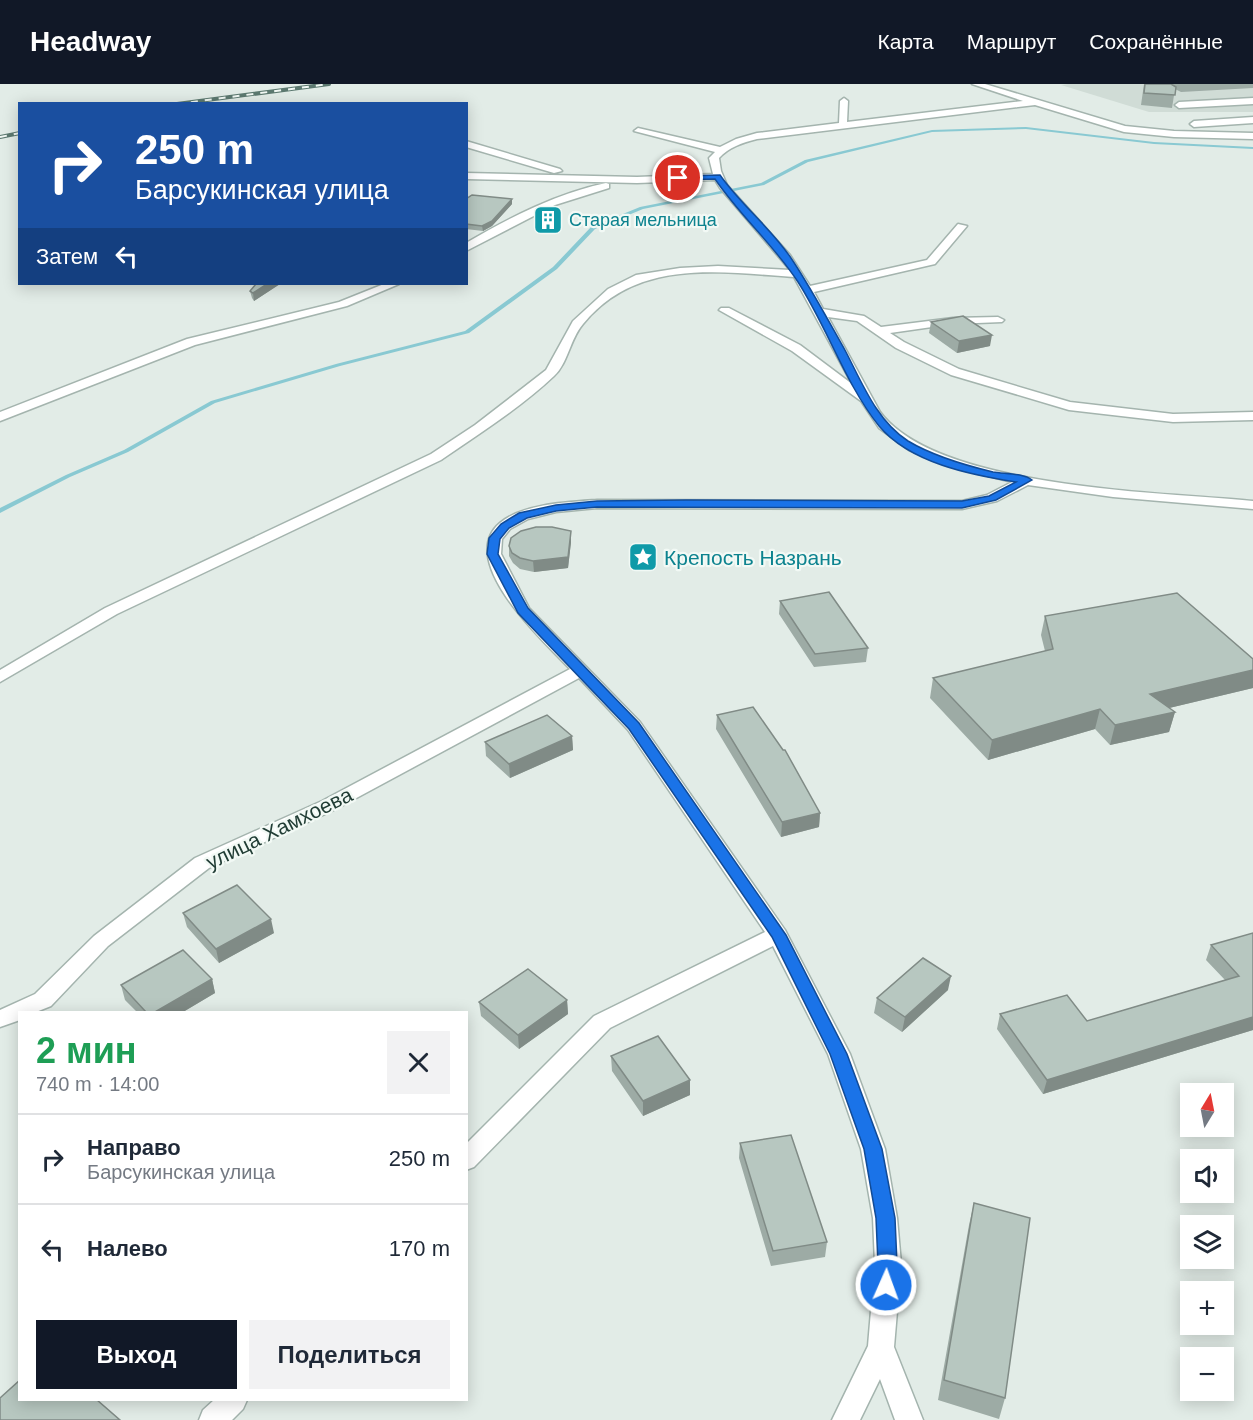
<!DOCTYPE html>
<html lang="ru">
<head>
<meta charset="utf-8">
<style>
	body { margin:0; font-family:Arial,sans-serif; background:#f2f2f3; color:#1f2937; height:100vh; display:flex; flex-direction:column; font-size:22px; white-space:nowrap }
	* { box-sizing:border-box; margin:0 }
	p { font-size:20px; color:#747a83 }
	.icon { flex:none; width:33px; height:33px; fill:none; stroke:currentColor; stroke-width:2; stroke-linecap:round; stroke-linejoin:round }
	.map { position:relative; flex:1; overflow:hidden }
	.side { position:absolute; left:18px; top:927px; width:450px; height:390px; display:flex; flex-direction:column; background:#fff; border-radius:0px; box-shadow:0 3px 15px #0003 }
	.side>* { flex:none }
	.hud { position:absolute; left:18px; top:18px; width:450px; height:183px; border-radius:0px; box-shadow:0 3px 15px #0003; background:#1a4fa0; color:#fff; overflow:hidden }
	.needle { width:39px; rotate:10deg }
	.controls { position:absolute; left:1180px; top:999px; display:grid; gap:12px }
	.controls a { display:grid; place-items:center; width:54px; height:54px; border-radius:0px; background:#fff; box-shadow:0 3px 15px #0003; font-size:30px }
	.pin { position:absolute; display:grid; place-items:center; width:51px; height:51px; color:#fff; margin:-26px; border:3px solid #fff; border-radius:50%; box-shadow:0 2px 6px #0007 }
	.me { position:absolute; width:66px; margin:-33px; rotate:2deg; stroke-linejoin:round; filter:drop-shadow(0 0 4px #0008) }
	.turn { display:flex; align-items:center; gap:21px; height:126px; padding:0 18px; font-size:27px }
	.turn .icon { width:78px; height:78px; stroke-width:2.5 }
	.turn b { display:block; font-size:42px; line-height:51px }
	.then { display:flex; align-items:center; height:57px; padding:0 18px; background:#0003; gap:12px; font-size:22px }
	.round { display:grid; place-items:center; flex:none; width:63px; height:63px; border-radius:0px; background:#f2f2f3 }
	.overview { display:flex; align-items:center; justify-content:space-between; height:102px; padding:0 18px }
	h1 { font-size:36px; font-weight:800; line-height:45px; color:#1e9e55 }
	.cta { display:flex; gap:12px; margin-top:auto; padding:12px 18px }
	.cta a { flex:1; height:69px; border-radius:0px; background:#111827; color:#fff; font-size:24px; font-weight:800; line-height:69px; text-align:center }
	.cta a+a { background:#f2f2f3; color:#1f2937 }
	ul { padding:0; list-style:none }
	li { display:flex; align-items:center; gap:18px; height:90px; padding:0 18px; border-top:2px solid #e0e1e3 }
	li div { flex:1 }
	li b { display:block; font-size:22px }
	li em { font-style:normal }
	header { display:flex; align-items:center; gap:36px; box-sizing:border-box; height:84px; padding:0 30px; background:#111827; color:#fff }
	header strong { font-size:28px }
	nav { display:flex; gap:33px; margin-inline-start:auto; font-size:21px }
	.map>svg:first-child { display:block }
	.built { fill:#d0dcd6 }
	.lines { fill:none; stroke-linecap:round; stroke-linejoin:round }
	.stream { fill:#89c9d2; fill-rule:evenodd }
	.minor-casing { stroke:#a4b4ae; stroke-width:3 }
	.minor { fill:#fff; fill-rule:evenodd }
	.rail-casing { stroke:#5c7970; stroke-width:4 }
	.rail { stroke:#f2f9f5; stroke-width:2; stroke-dasharray:7; stroke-linecap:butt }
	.wall { fill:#9daba5 }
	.shaded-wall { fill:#808b86 }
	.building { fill:#b7c7c0; stroke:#808b86; stroke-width:1.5 }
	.route { fill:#1a73e8; stroke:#114b97; stroke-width:1.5 }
	.labels { text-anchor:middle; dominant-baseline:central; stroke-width:4.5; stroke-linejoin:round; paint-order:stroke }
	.far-culture-label { font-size:18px; fill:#0d838f; stroke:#f2f9f5; text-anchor:start }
	.culture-label { font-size:21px; fill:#0d838f; stroke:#f2f9f5; text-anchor:start }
	.street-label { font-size:21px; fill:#213d35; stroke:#f2f9f5 }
</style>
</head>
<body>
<header>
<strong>Headway</strong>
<nav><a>Карта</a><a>Маршрут</a><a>Сохранённые</a></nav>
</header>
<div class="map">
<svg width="1253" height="1336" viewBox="0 0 1253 1336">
	<rect width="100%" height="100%" fill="#e2ece7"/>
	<path class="built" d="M1068 0H1253V28H1149L1061 1Z"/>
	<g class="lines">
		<path class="stream" d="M1026 43 1154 58 1253 63V65L1154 60 1026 45 932 48 808 78 764 101 643 125 595 145 557 185 469 249 340 282 215 319 128 368 70 393 0 429V424L66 391 124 366 211 317 336 280 465 247 553 183 591 143 640 123 761 99 805 76 932 46Z"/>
		<g class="minor-casing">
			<path id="minor" d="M972 0H985L1125 42 1174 47 1253 49V55L1174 53 1124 48 1035 21 757 55C742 59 729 63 719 74L721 87 727 101 790 171 810 202 927 176 958 140 967 142 935 180 814 208 823 225 864 232 881 243 953 234 998 233 1004 236 1002 238 953 240 890 249 904 258 959 285 1070 318 1173 330 1253 328V336L1173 338 1069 326 951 291 896 264 857 237 828 233 880 328C937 405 1162 408 1253 417V425L1113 413 1028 401 997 417 962 425 597 424 556 428 528 435 510 445 502 455 501 470 529 524 640 638 785 846 850 970 885 1065 897 1134 901 1180 894 1263 923 1336H895L880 1295 860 1336H832L868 1262 875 1180 873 1134 861 1065 828 970 773 862 610 944 474 1083 466 1086V1060L594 932 765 848 628 646 579 594 336 725 209 784 108 862 51 922 36 928H20V936L0 943V926L35 910 94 852 195 774 322 717 570 585C544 558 455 477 500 439 522 420 568 418 597 416L962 417 987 411 1012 398 950 382 909 366 879 344 861 317 792 267 719 226 721 224H729L800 261 852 300 794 193C718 188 637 174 583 240 570 255 568 279 554 292 520 324 479 350 441 376L117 530 0 598V586L105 524 431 370 475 341 546 286 573 237 608 205 636 191 680 184 718 182 790 186 720 104 715 96 637 99 466 95V89L637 93 713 90 709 74 715 68 634 47 638 44 720 63 736 55 757 49 839 39 840 17 844 14 848 17 847 38 1023 17Z
				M1253 14V20L1179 24 1175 21 1179 18Z
				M1253 33V39L1194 43 1190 40 1194 37Z
				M466 57 560 85 562 87 554 89 466 63Z
				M606 99 609 100V104L555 121 466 167V159C511 133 555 110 606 99Z
				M384 200H399L347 222 195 261 0 337V328L187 255 339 218Z
				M214 1316H247L243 1325 232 1336H199L203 1326Z"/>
		</g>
		<use href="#minor" class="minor"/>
		<g class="rail-casing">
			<path id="rail" d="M177 20 329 0
				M0 53 20 49"/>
		</g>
		<use href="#rail" class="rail"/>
	</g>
	<path class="wall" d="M1144 0H1253V4L1181 8 1175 5 1172 24 1141 21Z
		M466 115 512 120 492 142 483 147 466 145Z
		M256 200H280L254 217 252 214 250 207Z
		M931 238 990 262 957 269 929 249Z
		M571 447V458L568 484 534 488 520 485 513 479 509 472V462Z
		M780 517 868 564 866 578 814 583 779 530Z
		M1045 532 1253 575V604L1169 624 1175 628 1169 648 1110 661 1095 645 988 676 930 614 933 594 1045 567 1041 551Z
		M717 631 820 729 819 743 781 753 716 645Z
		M572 652 573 666 510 694 486 672 485 658Z
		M183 829 274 849 219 879 187 843Z
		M1253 849V946L1043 1010 997 945 1000 930 1087 937 1225 896 1206 876 1211 861Z
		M212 895 215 909 183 928H137L125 916 121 901Z
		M948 906 902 948 874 929 877 914Z
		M567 916 568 930 519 965 481 932 479 918Z
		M611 972 690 1011 643 1032 612 987Z
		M740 1059 827 1158 825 1173 771 1182 739 1074Z
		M974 1119 1005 1314 999 1335 938 1316 969 1141Z"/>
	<path class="shaded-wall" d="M512 115V120L492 142 483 147 482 142Z
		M267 200H280L254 217 253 209Z
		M992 251 990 262 957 269 959 257Z
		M571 447V458L568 484 534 488 533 477Z
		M1253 586V604L1144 630 1150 610Z
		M1100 625 1095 645 988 676 992 656Z
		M1175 628 1169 648 1110 661 1115 641Z
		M572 652 573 666 510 694 509 680Z
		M820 729 819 743 781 753 782 738Z
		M271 835 274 849 219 879 216 865Z
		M951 892 948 906 902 948 905 933Z
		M212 895 215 909 183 928H155Z
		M567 916 568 930 519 965 518 951Z
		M1253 933V946L1043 1010 1047 996Z
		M690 996V1011L643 1032V1017Z"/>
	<path class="building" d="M1145 0H1171L1176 3 1175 11 1144 9Z
		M472 111 512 115 492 137 482 142 466 140V115Z
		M256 200H267L253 209 250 207Z
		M963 232 992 251 959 257 931 238Z
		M536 443H552L571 447 568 473 533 477 520 474 512 469 509 462 511 454 521 447Z
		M829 508 868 564 815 570 780 517Z
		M1177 509 1253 575V586L1150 610 1175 628 1115 641 1100 625 992 656 933 594 1053 565 1045 532Z
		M753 623 783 666H785L820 729 782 738 717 631Z
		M547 631 572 652 509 680 485 658Z
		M237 801 271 835 216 865 183 829Z
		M1253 849V933L1047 996 1000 930 1067 911 1087 937 1239 892 1211 861Z
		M183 866 212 895 155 928H146L121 901Z
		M923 874 951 892 905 933 877 914Z
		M528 885 567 916 518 951 479 918Z
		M658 952 690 996 643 1017 611 972Z
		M791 1051 827 1158 773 1167 740 1059Z
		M974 1119 1030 1134 1005 1314 944 1296Z
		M20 1296V1316H97L120 1336H0V1314Z"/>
	<path class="route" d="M720 91C741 121 771 144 791 174 811 204 828 236 846 268 862 299 877 337 908 357 933 372 964 381 993 388 1005 390 1023 389 1032 396L996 416 962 424 597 423 556 427 527 434 509 444 500 455 498 470 528 524 639 639 786 851 847 970 882 1065 895 1134 897 1180 896 1201 893 1207 886 1210 879 1207 876 1201 878 1180 876 1134 864 1065 830 970 772 853 629 645 518 529 487 470 489 454 501 440 519 429 556 421 597 417 686 416 962 417 989 412 1016 398C971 391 910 379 879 342 846 301 827 243 798 198 774 161 740 132 715 95L678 96 674 94 678 92Z"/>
	<defs>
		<g id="building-square" transform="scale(1.5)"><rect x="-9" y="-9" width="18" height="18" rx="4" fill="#0f9aa8" stroke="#f2f9f5"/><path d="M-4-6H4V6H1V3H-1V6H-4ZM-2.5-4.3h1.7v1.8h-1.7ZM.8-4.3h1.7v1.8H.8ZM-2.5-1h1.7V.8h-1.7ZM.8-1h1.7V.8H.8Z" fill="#fff"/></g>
		<g id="sight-square" transform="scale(1.5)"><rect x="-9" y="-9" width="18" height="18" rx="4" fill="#0f9aa8" stroke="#f2f9f5"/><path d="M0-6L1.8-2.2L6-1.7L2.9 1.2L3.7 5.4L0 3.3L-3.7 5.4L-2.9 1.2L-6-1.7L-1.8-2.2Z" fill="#fff"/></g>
	</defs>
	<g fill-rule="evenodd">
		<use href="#building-square" x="548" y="136"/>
		<use href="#sight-square" x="643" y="473"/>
	</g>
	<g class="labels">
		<g class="far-culture-label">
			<text x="569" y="136">Старая мельница</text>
		</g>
		<g class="culture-label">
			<text x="664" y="473">Крепость Назрань</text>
		</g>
		<g class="street-label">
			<text transform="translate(279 744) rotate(-26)">улица Хамхоева</text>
		</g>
	</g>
</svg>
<div class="controls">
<a><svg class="needle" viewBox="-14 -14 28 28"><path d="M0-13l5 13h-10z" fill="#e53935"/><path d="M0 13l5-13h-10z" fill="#747a83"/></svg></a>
<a><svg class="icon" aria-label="sound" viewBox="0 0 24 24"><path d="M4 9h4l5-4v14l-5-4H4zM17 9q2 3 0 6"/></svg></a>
<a><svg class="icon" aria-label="layers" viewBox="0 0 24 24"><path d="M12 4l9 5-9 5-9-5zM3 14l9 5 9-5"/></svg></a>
<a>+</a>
<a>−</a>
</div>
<div class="pin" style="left:678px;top:94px;background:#d93025"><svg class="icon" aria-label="arrive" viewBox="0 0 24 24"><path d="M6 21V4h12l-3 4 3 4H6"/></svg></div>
<svg class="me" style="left:886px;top:1201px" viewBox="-20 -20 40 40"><circle r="17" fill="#1a73e8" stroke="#fff" stroke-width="3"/><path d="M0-11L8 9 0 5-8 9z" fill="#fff"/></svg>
<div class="hud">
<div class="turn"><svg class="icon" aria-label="right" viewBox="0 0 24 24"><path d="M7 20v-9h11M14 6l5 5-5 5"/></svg><div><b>250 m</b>Барсукинская улица</div></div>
<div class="then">Затем<svg class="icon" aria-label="left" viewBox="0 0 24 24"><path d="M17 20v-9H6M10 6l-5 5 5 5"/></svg></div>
</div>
<section class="side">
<div class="overview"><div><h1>2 мин</h1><p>740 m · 14:00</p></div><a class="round"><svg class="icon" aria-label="close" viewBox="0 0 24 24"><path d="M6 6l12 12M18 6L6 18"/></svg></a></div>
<ul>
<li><svg class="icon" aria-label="right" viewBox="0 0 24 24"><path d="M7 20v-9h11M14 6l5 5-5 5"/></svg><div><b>Направо</b><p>Барсукинская улица</p></div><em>250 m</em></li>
<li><svg class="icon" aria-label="left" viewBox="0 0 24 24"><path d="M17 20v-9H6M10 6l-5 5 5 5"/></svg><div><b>Налево</b></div><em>170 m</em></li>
</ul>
<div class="cta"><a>Выход</a><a>Поделиться</a></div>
</section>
</div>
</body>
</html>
